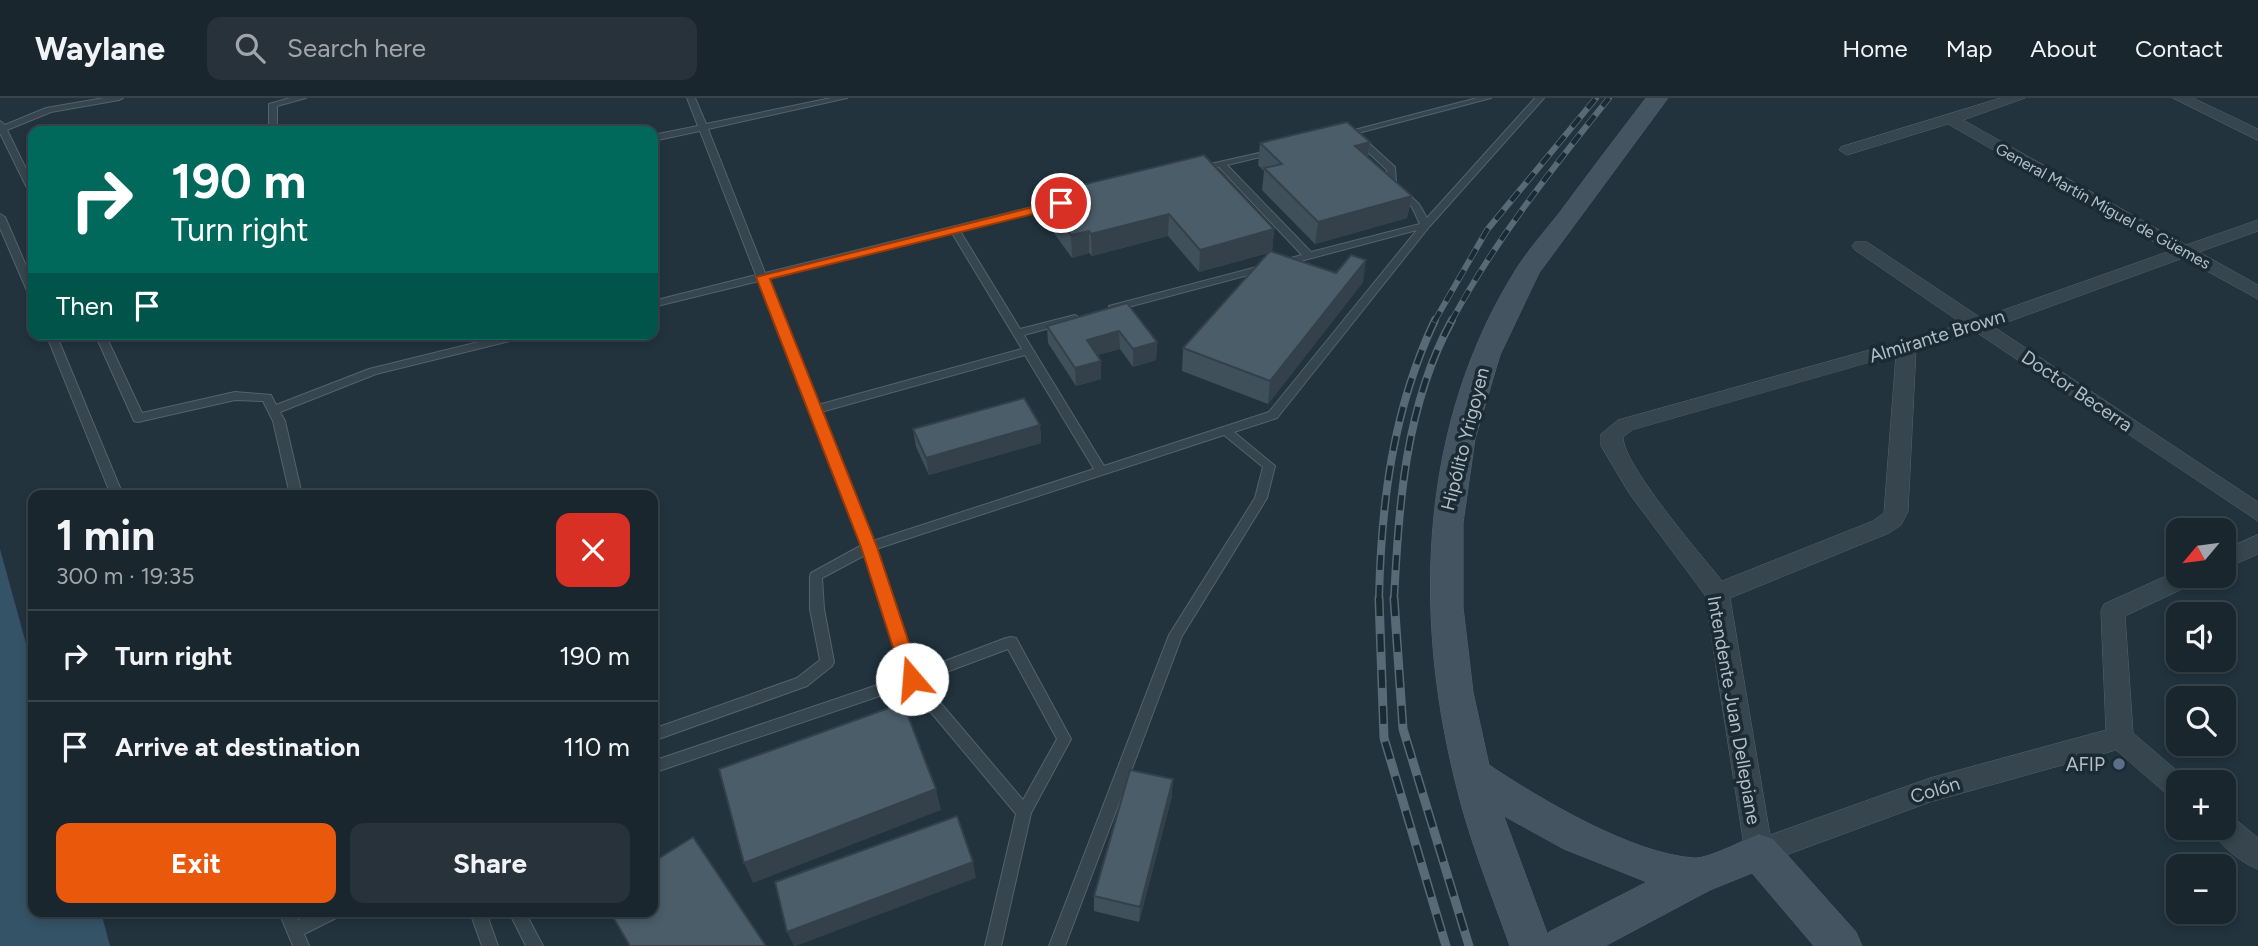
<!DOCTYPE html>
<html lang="en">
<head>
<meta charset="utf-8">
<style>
	body { margin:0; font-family:Figtree,sans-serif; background:#27323a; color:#f1f3f6; height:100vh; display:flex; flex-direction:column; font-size:26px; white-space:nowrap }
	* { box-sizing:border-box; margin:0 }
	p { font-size:23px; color:#9fa5aa }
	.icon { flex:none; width:38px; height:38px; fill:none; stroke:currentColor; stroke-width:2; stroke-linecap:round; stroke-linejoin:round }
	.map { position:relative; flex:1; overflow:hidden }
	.sheet { position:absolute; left:28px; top:392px; width:630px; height:427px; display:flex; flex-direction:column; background:#1a262e; border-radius:14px; box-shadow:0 4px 10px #0003,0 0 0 2px #38434a }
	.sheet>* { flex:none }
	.guide { position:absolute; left:28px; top:28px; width:630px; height:214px; border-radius:14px; box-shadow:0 4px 10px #0003,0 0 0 2px #38434a; background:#00695c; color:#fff; overflow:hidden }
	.needle { width:46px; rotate:241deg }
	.tools { position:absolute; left:2166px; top:420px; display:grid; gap:14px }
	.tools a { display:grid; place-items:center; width:70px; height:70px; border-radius:14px; background:#1a262e; box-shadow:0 4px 10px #0003,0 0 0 2px #38434a; font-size:35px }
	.pin { position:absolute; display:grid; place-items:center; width:60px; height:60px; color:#fff; margin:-30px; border:4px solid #fff; border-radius:50%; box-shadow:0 2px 7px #0007 }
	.me { position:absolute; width:77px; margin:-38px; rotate:342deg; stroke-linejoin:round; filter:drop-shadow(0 0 5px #0008) }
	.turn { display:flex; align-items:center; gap:24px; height:147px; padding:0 28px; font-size:32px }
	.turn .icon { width:91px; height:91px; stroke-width:2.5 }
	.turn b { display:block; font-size:49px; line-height:60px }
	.then { display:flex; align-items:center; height:66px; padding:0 28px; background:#0003; gap:14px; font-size:26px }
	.round { display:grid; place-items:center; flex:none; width:74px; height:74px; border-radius:14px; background:#27323a }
	.overview { display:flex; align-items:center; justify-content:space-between; height:119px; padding:0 28px }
	h1 { font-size:42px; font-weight:700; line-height:52px }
	.action { display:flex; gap:14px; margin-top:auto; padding:14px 28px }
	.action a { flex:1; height:80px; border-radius:14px; background:#ea580c; color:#fff; font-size:28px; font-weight:700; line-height:80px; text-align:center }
	.action a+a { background:#27323a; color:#f1f3f6 }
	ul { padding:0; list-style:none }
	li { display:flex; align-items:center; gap:21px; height:91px; padding:0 28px; border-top:2px solid #38434a }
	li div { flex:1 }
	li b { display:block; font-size:26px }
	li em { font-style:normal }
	header { display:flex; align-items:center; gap:42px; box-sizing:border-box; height:98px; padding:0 35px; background:#1a262e; border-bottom:2px solid #38434a }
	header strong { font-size:33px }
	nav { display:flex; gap:38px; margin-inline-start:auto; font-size:24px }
	.search { width:490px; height:63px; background:#27323a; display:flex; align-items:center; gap:18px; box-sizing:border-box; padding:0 24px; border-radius:14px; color:#9fa5aa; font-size:26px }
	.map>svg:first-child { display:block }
	.water { fill:#355366 }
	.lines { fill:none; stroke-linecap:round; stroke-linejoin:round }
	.lane-casing { stroke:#54626c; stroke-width:2 }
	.street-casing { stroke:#54626c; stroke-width:1 }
	.secondary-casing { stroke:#54626c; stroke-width:1 }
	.lane { fill:#36454e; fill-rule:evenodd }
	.street { fill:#36454e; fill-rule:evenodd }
	.secondary { fill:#445561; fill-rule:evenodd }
	.rail-far2-casing { stroke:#586a75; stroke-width:6 }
	.rail-far1-casing { stroke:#586a75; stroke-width:8 }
	.rail-casing { stroke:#586a75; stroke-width:9 }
	.rail-far2 { stroke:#1b2a33; stroke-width:4.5; stroke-dasharray:12; stroke-linecap:butt }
	.rail-far1 { stroke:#1b2a33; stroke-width:5; stroke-dasharray:15; stroke-linecap:butt }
	.rail { stroke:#1b2a33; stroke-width:6; stroke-dasharray:18; stroke-linecap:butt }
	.wall { fill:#40505a }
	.shaded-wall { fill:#34414a }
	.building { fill:#4b5d69; stroke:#34414a; stroke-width:2 }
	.route { fill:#ea580c; stroke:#983908; stroke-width:2 }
	.service-dot { fill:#5c6f8a; stroke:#1b2a33; stroke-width:2.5 }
	.labels { text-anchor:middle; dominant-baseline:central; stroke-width:7; stroke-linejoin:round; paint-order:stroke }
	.far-street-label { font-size:16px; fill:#b2bfc9; stroke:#1b2a33 }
	.street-label { font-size:19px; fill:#b2bfc9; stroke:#1b2a33 }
	.poi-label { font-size:19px; fill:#b2bfc9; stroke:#1b2a33; text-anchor:end }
</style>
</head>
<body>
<header>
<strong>Waylane</strong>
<div class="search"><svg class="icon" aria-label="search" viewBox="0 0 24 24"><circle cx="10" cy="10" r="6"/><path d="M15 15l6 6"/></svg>Search here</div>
<nav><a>Home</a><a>Map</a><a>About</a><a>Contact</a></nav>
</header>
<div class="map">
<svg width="2258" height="848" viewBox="0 0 2258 848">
	<rect width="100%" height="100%" fill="#22333e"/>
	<path class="water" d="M0 451 33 571V814H101L110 848H0Z"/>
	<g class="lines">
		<g class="lane-casing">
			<path id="lane" d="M104 0H123L119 2 51 14 7 32 33 85V97L30 96 0 35V23L5 27 46 10Z
				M290 0H306L277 8V33H269V6Z
				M687 0H695L706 26 831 0H847L708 31 765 175 1057 103 1060 104V108L960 133 1020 231 1075 217 1080 220 1079 222 1024 237 1104 368 1269 314 1417 132 1117 212H1109V208L1302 157 1219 69 1197 73V69L1277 51V55L1227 67 1311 154 1420 126 1412 109 1386 86 1387 72 1355 42V38H1361L1395 69 1396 85 1419 106 1427 120 1535 0H1544L1429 129 1277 320 1234 334 1275 368 1267 400 1182 538 1065 848H1049L1169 537 1255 400 1263 369 1224 337 876 451 916 574 1006 540 1011 539 1016 540 1071 641 1031 715 1001 848H985L1016 716 909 588 653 675V663L904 578 865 457 822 480 824 511 834 564 832 568 807 588 653 643V631L797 580 820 562 810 511V478L811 475 862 447 759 183 653 209V203L756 177 700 33 653 43V37L698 28ZM952 135 1022 251 818 307 768 181ZM1025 257 1094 371 873 443 821 314ZM1008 551 1057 641 1023 702 922 583Z
				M1477 0H1491L1343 39 1339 36Z
				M0 116 5 119 33 184V198L28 195 0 130Z
				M46 236H56L123 397H111Z
				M95 236H105L142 315 235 294 271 297 276 307 369 271 511 236H531L526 239 376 276 280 314 285 323 302 397H290L273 323 263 303 235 302 138 324 134 323Z
				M279 814H295L298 822 316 814H340L338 819 304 836 309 848H293Z
				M470 814H486L498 848H482Z
				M509 814H525L543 848H526Z"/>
		</g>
		<g class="street-casing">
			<path id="street" d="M2001 0H2025L1963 22 2186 147 2258 122V133L2199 154 2258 187V201L2183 160 1994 229 2258 404V423L1976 234 1916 251 1908 413 1901 427 1889 435 1730 500 1770 737 1930 680 2106 632 2101 513 2104 506 2179 472V478H2201L2197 484 2125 518 2133 635 2190 684H2179V702L2169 698 2116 652 1930 704 1759 767 1749 763 1745 754 1705 497 1629 395 1601 348V336L1618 322 1963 226 1855 152 1852 148 1855 144H1867L1981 220 2170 153 1948 26 1847 57 1839 52 1841 49ZM1896 257 1884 415 1873 423 1722 483C1701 457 1623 367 1623 339L1632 332Z
				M2173 0H2193L2258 31V42Z
				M2258 437V456L2224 471V452Z
				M2224 716 2234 720 2258 740V771C2241 765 2218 746 2210 730H2224Z"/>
		</g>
		<g class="secondary-casing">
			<path id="secondary" d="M1646 0H1668L1539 175 1500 257 1475 341 1463 425V509L1473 594 1489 667C1540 701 1632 756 1694 760 1708 761 1744 742 1759 736L1773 741 1856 834 1862 848H1814L1752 775 1710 792 1605 848H1510C1490 792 1467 736 1454 678 1413 509 1421 324 1515 173 1528 152 1545 133 1560 114 1588 76 1617 38 1646 0ZM1504 718 1564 751 1647 784 1549 834 1548 837Z"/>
		</g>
		<use href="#lane" class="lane"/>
		<use href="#street" class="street"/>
		<use href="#secondary" class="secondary"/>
		<g class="rail-far2-casing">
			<path id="rail-far2" d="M1434 224 1487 132 1596 0
				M1451 224C1495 142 1551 72 1609 0"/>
		</g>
		<g class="rail-far1-casing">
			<path id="rail-far1" d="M1379 502C1381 404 1393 311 1435 222
				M1394 502C1399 406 1405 308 1452 222"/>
		</g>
		<g class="rail-casing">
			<path id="rail" d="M1379 500 1384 640 1446 848
				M1394 500 1403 631 1469 848"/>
		</g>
		<use href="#rail-far2" class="rail-far2"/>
		<use href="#rail-far1" class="rail-far1"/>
		<use href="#rail" class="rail"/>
	</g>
	<path class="wall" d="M1370 44 1368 59 1412 98 1407 120 1315 146 1262 92 1264 73 1258 67 1260 45Z
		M1041 97 1274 131 1272 154 1363 184 1268 306 1182 273 1183 250 1268 155 1199 174 1168 138 1092 158 1089 155 1072 160 1043 120Z
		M1127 205 1157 244 1156 262 1133 269 1120 251 1097 257 1101 263V281L1076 288 1048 245 1047 228Z
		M1040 327 1041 345 929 377 916 349 913 331Z
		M1172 698 1139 824 1094 813V798Z"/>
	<path class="shaded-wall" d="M1370 44 1366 66 1355 48Z
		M1412 98 1407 120 1315 146 1318 124Z
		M1169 116 1168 138 1092 158 1091 136Z
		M1274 131 1272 154 1199 174 1200 152Z
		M1089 133V155L1072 160 1071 137Z
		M1366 162 1363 184 1268 306 1270 283Z
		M1119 233 1120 251 1087 260V242Z
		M1157 244 1156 262 1133 269V251Z
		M1101 263V281L1076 288 1075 270Z
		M1040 327 1041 345 929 377 926 360Z
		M1173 681 1172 698 1139 824 1140 809Z
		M936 691 941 712 753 785 744 765Z
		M973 764 976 780 796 848H794L787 834Z"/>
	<path class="building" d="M1347 24 1370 44 1355 48 1412 98 1318 124 1264 70 1282 66 1260 45Z
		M1204 57 1274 131 1200 152 1169 116 1091 136 1089 133 1071 137 1041 97Z
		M1270 153 1336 175 1351 157 1366 162 1270 283 1183 250Z
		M1127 205 1157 244 1133 251 1119 233 1087 242 1101 263 1075 270 1047 228Z
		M1024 300 1040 327 926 360 913 331Z
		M903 605 936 691 744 765 719 671Z
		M1130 672 1173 681 1140 809 1094 798Z
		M957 718 973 764 787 834 775 784Z
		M693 739 766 848H630L610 814H653V764Z"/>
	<path class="route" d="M1061 102 1067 105 1066 108 770 181 877 449 921 581 912 588 903 581 861 449 756 179Z"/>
	<circle class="service-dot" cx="2119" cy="666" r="7"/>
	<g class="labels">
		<g class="far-street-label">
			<text transform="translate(2103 108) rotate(29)">General Martín Miguel de Güemes</text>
		</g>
		<g class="street-label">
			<text transform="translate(1937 238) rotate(-17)">Almirante Brown</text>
			<text transform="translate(2077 293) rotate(34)">Doctor Becerra</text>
			<text transform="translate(1465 341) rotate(-76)">Hipólito Yrigoyen</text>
			<text transform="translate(1734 612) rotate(80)">Intendente Juan Dellepiane</text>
			<text transform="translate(1935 692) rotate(-17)">Colón</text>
		</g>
		<g class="poi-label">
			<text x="2105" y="666">AFIP</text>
		</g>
	</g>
</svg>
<div class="tools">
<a><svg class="needle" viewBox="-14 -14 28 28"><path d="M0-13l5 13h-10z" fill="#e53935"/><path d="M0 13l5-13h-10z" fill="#9fa5aa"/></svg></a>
<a><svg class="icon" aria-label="sound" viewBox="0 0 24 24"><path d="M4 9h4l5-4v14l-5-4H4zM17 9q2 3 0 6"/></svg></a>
<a><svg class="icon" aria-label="search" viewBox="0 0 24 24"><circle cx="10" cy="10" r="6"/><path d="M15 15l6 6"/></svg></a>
<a>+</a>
<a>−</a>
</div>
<div class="pin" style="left:1061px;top:105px;background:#d93025"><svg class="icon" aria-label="arrive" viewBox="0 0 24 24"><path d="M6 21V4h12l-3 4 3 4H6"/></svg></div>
<svg class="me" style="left:912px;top:581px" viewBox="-20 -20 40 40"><circle r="19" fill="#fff"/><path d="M0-13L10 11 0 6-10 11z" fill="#ea580c"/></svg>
<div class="guide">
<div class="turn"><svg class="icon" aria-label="right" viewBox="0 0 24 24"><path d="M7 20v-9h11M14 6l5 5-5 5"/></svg><div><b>190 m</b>Turn right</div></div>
<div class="then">Then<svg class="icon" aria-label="arrive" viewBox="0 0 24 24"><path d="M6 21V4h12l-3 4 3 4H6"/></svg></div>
</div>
<section class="sheet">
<div class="overview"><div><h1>1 min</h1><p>300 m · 19:35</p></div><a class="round" style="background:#d93025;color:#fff"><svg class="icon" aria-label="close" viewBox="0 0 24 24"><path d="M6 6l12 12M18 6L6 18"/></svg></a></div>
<ul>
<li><svg class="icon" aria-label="right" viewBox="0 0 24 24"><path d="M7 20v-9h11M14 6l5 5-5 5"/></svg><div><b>Turn right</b></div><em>190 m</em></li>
<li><svg class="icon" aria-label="arrive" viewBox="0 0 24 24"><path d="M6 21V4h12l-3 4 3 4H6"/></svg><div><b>Arrive at destination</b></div><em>110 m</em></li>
</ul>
<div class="action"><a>Exit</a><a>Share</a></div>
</section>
</div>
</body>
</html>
